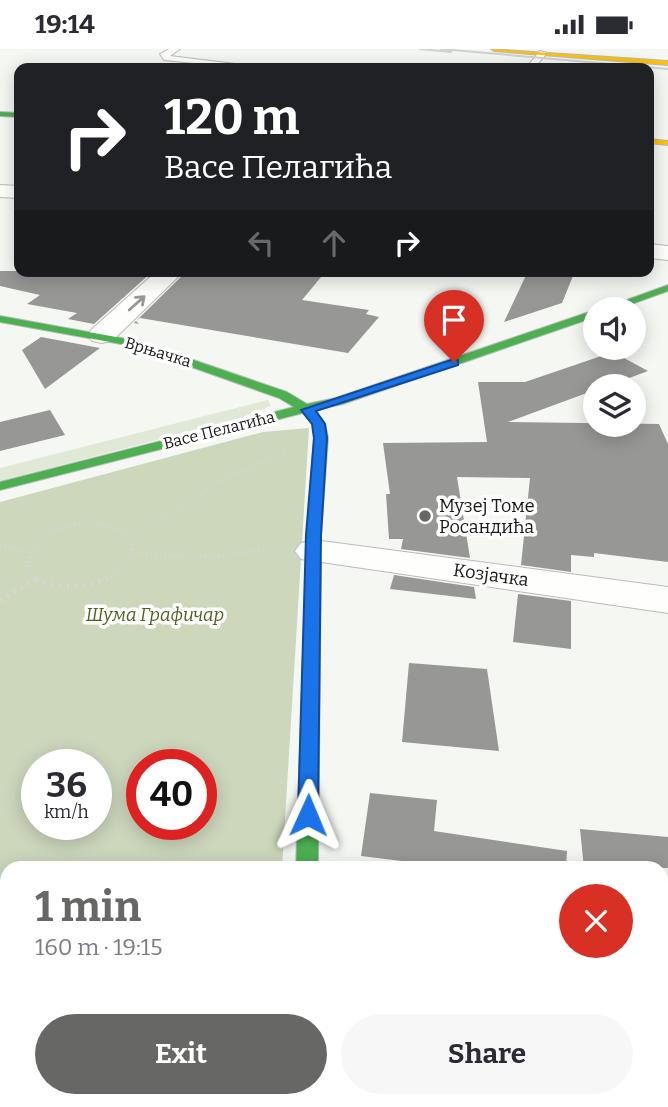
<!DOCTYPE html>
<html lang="en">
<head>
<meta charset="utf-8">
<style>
	body { margin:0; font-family:Bitter,serif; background:#f7f7f7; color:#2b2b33; height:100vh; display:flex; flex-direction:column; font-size:26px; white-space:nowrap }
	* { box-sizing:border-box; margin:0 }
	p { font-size:23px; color:#7c7c81 }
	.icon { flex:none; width:38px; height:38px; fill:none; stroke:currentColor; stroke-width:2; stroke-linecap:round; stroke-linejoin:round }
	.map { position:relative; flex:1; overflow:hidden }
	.drawer { position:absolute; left:0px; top:812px; width:668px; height:247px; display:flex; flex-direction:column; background:#fff; border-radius:21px 21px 0 0; box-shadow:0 4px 18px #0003 }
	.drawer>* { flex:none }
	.banner { position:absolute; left:14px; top:14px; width:640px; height:214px; border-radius:14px; box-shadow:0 4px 18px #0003; background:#202124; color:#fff; overflow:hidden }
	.tools { position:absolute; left:583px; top:248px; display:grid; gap:14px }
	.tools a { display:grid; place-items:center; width:63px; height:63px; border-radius:50%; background:#fff; box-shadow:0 4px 18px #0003; font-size:35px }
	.speed { position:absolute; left:21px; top:700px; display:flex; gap:14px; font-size:35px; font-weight:700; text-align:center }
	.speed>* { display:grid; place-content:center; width:91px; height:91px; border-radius:50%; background:#fff; box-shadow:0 4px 18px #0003; line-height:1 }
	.speed small { font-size:18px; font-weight:400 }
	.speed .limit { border:10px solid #d22; background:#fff; color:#111 }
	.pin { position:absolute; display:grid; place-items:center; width:60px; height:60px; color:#fff; margin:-72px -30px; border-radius:50% 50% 50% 0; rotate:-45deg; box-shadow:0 0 7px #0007 }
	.pin .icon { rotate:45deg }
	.me { position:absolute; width:77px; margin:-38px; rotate:1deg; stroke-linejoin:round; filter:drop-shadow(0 0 5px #0008) }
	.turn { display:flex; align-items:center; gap:24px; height:147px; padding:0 35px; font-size:32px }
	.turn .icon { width:91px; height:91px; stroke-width:2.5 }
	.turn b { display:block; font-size:49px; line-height:60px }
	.lanes { display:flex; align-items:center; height:66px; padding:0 35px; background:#0003; justify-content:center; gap:35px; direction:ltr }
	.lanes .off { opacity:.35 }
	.round { display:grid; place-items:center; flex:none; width:74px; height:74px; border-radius:37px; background:#f7f7f7 }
	.head { display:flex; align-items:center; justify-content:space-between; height:119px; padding:0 35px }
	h1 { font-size:42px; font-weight:700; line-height:52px; color:#676865 }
	.primary-button { display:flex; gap:14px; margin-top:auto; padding:14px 35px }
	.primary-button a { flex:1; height:80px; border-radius:42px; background:#676865; color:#fff; font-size:28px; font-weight:700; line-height:80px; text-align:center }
	.primary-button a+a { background:#f7f7f7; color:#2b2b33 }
	.status { display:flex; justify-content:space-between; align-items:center; height:49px; padding:0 35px; background:#fff; direction:ltr }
	.status svg { height:19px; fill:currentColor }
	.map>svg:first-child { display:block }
	.green { fill:#e0e8d6 }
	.forest { fill:#cdd7bc; fill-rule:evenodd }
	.building { fill:#979895 }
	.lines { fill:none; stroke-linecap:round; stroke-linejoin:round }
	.lane-casing { stroke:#babcb8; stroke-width:2 }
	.street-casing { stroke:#babcb8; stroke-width:2 }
	.fast-casing { stroke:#babcb8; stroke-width:2 }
	.slow-casing { stroke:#babcb8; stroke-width:2 }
	.path-far1 { stroke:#d6d7d5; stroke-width:3.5; stroke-dasharray:1 3.5; stroke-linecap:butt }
	.path { stroke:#d6d7d5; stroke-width:5; stroke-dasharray:2 6; stroke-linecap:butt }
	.lane { fill:#fefefd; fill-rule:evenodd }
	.street { fill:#fefefd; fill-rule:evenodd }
	.fast { fill:#4caf50; fill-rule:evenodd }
	.slow { fill:#ffc107; fill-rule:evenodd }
	.tram { stroke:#d0d1d0; stroke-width:2 }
	.oneway { stroke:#979896 }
	.route { fill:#1a73e8; stroke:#114b97; stroke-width:2 }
	.poi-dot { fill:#676865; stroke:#fff; stroke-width:2.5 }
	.labels { text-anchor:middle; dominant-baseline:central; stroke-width:7; stroke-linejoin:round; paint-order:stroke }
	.far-street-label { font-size:16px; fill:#1a1b18; stroke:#fff }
	.poi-label { font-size:18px; fill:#1a1b18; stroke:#fff; text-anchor:start }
	.street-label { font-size:18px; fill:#1a1b18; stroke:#fff }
	.park-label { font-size:18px; font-style:italic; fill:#4c611c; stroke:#fff }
</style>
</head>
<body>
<div class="status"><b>19:14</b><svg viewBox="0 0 49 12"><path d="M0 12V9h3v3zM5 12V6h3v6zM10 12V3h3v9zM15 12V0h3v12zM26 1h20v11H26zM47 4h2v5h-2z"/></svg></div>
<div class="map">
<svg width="668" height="1058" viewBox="0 0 668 1058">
	<rect width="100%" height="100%" fill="#f5f7f3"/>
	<path class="green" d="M268 351 271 357 240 369 0 432V419Z"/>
	<path class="forest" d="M309 379 282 819H7V885H0V453L263 383ZM37 716H96V775H37ZM142 716H201V775H142Z"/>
	<path class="building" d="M0 222H153L94 275 68 270 77 264 27 255 40 246 0 237Z
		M187 222H326L302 251 369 261 366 265 379 268 348 304 140 269 136 272 139 275 134 274Z
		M528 222H575L562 254 504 273Z
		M41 288 100 299 45 340 22 301Z
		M613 303 648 322 605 338H595V341L508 373 659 375 668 395V513L594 504V508L571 506V523L521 516 530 429 457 428 470 509 401 500 403 490H389L386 445H390L383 394 487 393 478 333H525Z
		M50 361 65 386 0 402V373Z
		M394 526 474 538 476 550 390 540Z
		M518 545 571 552V600L513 593Z
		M409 614 487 620 499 702 402 693Z
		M370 744 437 751 434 782 567 802 566 819H459L361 807Z
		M580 780 668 788V819H584Z"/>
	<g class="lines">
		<g class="lane-casing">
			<path id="lane" d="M169 0H180L170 7 260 18 243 19 164 11 160 5Z
				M540 2 547 4 534 19H526Z"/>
		</g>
		<g class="street-casing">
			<path id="street" d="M0 136 19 137V149L0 148Z
				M649 195 668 197V211L649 209Z
				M157 222H184L112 292 102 294 92 292 88 286 92 280Z
				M314 491 668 538V564L301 510 295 502 301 494Z
				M662 874 668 875V925L662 924Z
				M267 1052H329L328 1058H266Z"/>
		</g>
		<g class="fast-casing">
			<path id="fast" d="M0 63 19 64V68L0 67Z
				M668 236V242L615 261H599Z
				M595 261V268L343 355 315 361 325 375 328 389 321 486 318 819H296L307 486 314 389 313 375 303 364 0 441V433L294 358 279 349 132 297 0 273V267L138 292 287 343 307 355 336 349Z"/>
		</g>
		<g class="slow-casing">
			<path id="slow" d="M491 0 668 12V16L494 2Z
				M649 90 668 92V96L649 94Z"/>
		</g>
		<path class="path-far1" d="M130 487 141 477 187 456 213 435 287 403
			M0 496 26 502
			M133 505 212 508 278 498
			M34 531 36 530
			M40 531C0 509 72 447 130 487
			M102 531C125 523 134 512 130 487"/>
		<path class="path" d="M36 530C60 541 82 539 107 530
			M0 551 36 530"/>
		<use href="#lane" class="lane"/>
		<use href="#street" class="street"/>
		<use href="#fast" class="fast"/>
		<use href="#slow" class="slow"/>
		<path class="tram" d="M420 0 451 3
			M441 0 668 20"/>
	</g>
	<defs><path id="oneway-shaft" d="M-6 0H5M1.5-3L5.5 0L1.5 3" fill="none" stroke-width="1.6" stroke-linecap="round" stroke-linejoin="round" transform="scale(1.75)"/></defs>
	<use class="oneway" href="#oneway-shaft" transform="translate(137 254) rotate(-42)"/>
	<path class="route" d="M454 310 458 311V316L316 362 325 375 327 389 321 486 318 766 315 772 308 774 301 772 298 766 306 486 314 389 312 375 301 361Z"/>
	<circle class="poi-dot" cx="425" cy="467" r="7"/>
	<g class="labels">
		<g class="far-street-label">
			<text transform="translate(158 303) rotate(17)">Врњачка</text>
			<text transform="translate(219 381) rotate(-14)">Васе Пелагића</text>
		</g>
		<g class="poi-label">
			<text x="439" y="457">Музеј Томе<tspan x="439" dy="21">Росандића</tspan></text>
		</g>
		<g class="street-label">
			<text transform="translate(491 526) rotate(8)">Козјачка</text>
		</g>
		<g class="park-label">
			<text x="155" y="566">Шума Графичар</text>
		</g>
	</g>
</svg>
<div class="tools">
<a><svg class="icon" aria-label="sound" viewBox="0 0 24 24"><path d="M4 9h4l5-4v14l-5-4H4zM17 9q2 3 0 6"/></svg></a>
<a><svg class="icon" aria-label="layers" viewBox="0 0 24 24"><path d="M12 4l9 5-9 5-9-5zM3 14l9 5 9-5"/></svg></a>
</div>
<div class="speed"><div>36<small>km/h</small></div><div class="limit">40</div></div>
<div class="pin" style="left:454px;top:313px;background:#d93025"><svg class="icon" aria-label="arrive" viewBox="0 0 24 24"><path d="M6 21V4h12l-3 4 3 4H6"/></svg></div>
<svg class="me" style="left:308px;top:766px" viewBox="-20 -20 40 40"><path d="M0-17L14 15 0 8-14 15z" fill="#1a73e8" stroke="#fff" stroke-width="4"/></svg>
<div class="banner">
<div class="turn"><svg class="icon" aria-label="right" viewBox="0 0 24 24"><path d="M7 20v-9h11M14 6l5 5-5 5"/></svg><div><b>120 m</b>Васе Пелагића</div></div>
<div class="lanes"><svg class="icon off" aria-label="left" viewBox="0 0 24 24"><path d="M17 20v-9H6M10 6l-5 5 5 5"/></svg><svg class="icon off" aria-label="ahead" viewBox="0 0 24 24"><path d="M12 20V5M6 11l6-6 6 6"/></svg><svg class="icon" aria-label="right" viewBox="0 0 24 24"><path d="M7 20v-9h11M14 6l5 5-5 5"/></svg></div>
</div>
<section class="drawer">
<div class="head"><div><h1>1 min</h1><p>160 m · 19:15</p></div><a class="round" style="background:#d93025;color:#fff"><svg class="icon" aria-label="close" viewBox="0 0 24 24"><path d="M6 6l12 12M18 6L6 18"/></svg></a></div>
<div class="primary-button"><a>Exit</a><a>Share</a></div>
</section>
</div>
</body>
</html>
